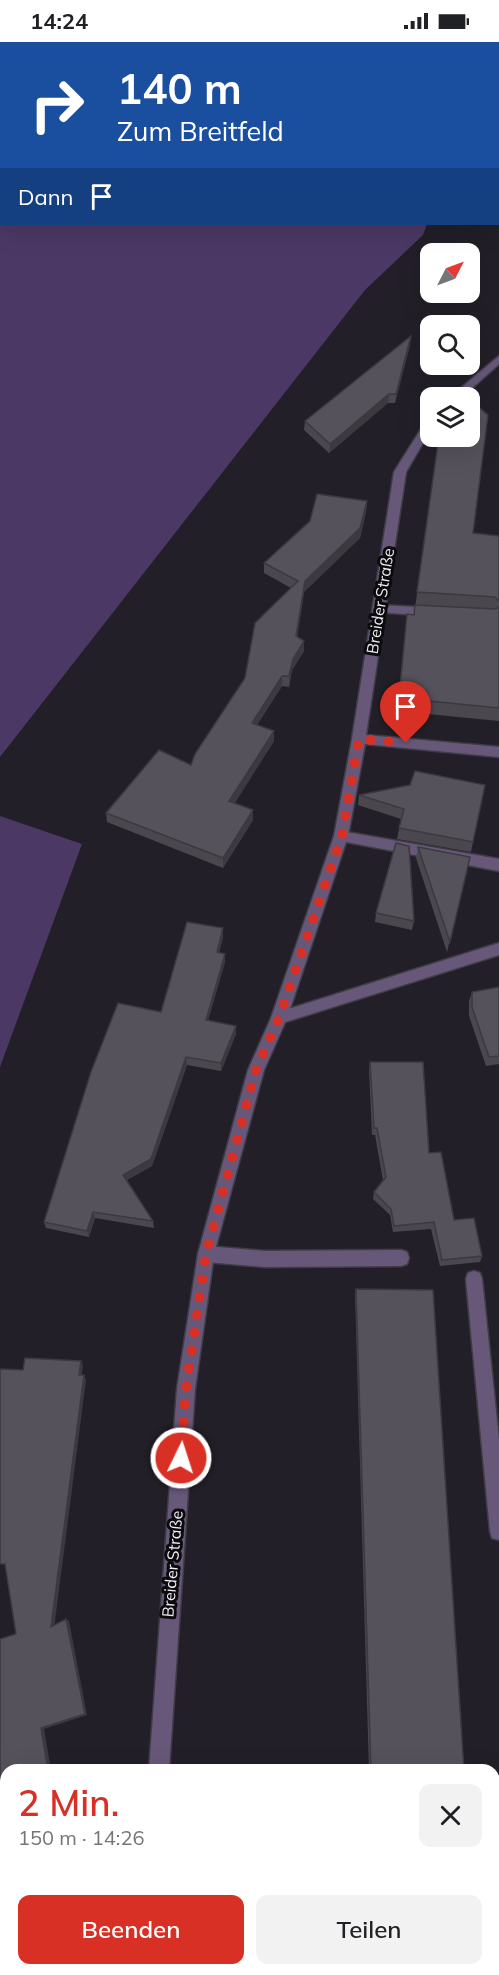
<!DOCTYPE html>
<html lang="de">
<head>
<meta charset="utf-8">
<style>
	body { margin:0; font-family:Mulish,sans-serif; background:#f2f2f2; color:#202124; height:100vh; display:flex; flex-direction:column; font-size:22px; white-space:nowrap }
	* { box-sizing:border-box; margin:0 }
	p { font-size:20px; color:#757577 }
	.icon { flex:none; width:33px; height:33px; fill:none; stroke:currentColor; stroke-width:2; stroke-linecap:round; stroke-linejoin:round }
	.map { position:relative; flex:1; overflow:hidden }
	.details { position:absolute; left:0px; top:1722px; width:500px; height:212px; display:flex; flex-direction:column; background:#fff; border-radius:18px 18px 0 0; box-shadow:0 6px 24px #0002 }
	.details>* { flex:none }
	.hud { position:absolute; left:0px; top:0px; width:500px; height:183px; box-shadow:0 6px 24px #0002; background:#1a4fa0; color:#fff; overflow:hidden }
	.needle { width:39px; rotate:48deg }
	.controls { position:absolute; left:420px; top:201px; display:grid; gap:12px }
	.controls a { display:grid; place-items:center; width:60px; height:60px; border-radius:12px; background:#fff; box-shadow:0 6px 24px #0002; font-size:30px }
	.pin { position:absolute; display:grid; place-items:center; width:51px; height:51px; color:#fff; margin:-62px -26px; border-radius:50% 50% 50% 0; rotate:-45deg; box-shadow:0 0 6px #0007 }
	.pin .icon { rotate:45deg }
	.me { position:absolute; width:66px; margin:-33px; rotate:4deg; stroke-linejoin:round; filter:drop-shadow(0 0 4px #0008) }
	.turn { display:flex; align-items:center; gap:21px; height:126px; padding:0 18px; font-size:27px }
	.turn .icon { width:78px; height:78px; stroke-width:2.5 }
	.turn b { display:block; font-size:42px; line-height:51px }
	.then { display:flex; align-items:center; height:57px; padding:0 18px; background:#0003; gap:12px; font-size:22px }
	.round { display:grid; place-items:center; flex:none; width:63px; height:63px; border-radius:12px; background:#f2f2f2 }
	.head { display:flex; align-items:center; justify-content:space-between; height:102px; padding:0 18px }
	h1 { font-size:36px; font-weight:600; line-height:45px; color:#d93025 }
	.action { display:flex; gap:12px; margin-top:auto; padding:12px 18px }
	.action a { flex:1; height:69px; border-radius:12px; background:#d93025; color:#fff; font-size:24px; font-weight:600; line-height:69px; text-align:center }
	.action a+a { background:#f2f2f2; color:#202124 }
	.status { display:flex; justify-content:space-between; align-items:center; height:42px; padding:0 30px; background:#fff; direction:ltr }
	.status svg { height:16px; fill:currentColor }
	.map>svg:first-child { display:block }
	.green { fill:#4c3864 }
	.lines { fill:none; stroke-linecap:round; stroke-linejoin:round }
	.stream { fill:#190030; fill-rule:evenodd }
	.lane-casing { stroke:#3f3c45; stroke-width:3 }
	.street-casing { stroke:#3f3c45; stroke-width:3 }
	.lane { fill:#67587a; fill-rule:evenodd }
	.street { fill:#67587a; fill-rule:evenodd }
	.wall { fill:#4a474f }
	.shaded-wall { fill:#3c3940 }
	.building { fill:#56525c; stroke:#3c3940; stroke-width:1.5 }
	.route { stroke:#d93025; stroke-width:10; stroke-dasharray:0 18 }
	.labels { text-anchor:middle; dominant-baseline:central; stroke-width:6; stroke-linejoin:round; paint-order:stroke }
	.street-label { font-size:16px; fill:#f0eef4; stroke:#0b0a0d }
</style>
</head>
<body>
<div class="status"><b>14:24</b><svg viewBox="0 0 49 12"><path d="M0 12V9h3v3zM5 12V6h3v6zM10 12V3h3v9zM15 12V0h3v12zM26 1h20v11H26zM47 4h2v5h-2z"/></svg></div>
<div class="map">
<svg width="499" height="1933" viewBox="0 0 499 1933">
	<rect width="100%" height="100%" fill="#221f28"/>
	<path class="green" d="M0 0H499V166L498 2H2V182H427L423 193 365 248 0 715Z
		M0 774 82 802 0 1025Z"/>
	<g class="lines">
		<path class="stream" d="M0 118H2V122H0Z"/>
		<g class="lane-casing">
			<path id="lane" d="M379 563 435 566 441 570 435 574 375 570 373 567Z
				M341 789 499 817V829L341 799 334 794Z
				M499 901V913L279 982 274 981 271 976 274 971 279 970Z
				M206 1204 265 1209 401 1208 407 1210 409 1216 407 1222 401 1224 265 1225 206 1220 200 1218 198 1212 200 1206Z"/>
		</g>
		<g class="street-casing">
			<path id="street" d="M499 314V322L461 356H449Z
				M430 378V389L406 430 366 693 499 705V715L365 702 348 794 287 976 264 1028 214 1212 195 1347 169 1728H149L177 1347 198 1212 248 1028 271 976 334 794 352 697 394 430 426 379Z
				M474 1229 480 1231 482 1237 499 1398V1498L492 1496 490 1489 466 1237 468 1231Z
				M494 1771H499V1791H494Z
				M139 1928H161V1933H139Z"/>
		</g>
		<use href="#lane" class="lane"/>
		<use href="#street" class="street"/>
	</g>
	<path class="wall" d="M410 303 395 361H388L329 411 304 388 305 379Z
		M439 394 473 491 499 494V679L397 669 407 572 414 573Z
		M367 459 366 470 360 496 304 550 297 595 304 599V609L292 628 289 645 282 644 257 683 274 689V699L234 761 253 778 223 826 107 780 106 771 191 723 245 636 291 546 264 531V521Z
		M410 743 473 800 471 810 397 797 401 777 358 763 359 753Z
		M418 805 470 815 447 910 416 816Z
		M376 871 414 879 412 888 375 880Z
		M223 895 219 911 225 920 208 978 236 984V992L221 1029 187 1023 152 1124 127 1138 153 1179 154 1186 95 1176 89 1195 46 1186 44 1180Z
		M499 945V1022L486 1024 469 974V959L472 950Z
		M370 1020 429 1111 454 1178 482 1214 480 1220 440 1224 431 1187 393 1190 390 1173 373 1157 374 1150 383 1138 375 1093H372L369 1027Z
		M356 1247 464 1728H369L355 1253Z
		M494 1843H499V1933H441V1929H391L390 1928H494Z"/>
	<path class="shaded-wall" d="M411 294 410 303 395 361 396 352Z
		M389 352 388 361 329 411 330 402Z
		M367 459 366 470 360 496 304 550 296 604V594L305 539Z
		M304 599V609L292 628 289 645V634L293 617Z
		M282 634V644L252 691V681Z
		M274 689V699L230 769 229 759Z
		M253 768V778L223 826V816Z
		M223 886V895L217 918V910Z
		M225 912V920L206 986V978Z
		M236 984V992L221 1029V1021Z
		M186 1015 187 1023 152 1124 125 1139 123 1133Z
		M93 1170 95 1176 89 1195 87 1189Z
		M81 1319 83 1324 81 1338 79 1333Z
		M84 1333 86 1338 54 1587 51 1585Z
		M66 1577 69 1579 87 1673 44 1687 51 1728H48L41 1686Z
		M29 1928H33L34 1933H30Z"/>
	<path class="building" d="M411 294 396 352H389L330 402 305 379Z
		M472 359 488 373 473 491 499 494V559L495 555 417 550 439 394H470V360Z
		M317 452 367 459 360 486 305 539 296 594 304 599 293 617 289 634H282L252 681 274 689 229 759 253 768 223 816 106 771 159 708 191 723 195 712 245 636 255 581 298 539 264 521 310 479Z
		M415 563 495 567 499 565V666L399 656 407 572 414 573Z
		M415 729 485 743 473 800 399 786 404 767 359 753 410 743Z
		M396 801 409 804 414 879 376 871Z
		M418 805 470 815 450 900Z
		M187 880 223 886 217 910 225 912 206 978 236 984 221 1021 186 1015 151 1117 123 1133 153 1179 93 1170 87 1189 44 1180 91 1030 118 961 161 970Z
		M499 945V1014L489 1015 472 965V950Z
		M370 1020H423L429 1111 441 1110 454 1178 474 1176 482 1214 442 1218 434 1180 394 1184 391 1167 374 1150 386 1135 377 1086H374Z
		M356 1247 433 1248 464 1728H371Z
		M25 1316 81 1319 79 1333H84L51 1585 66 1577 85 1672 41 1686 48 1728H6V1928H29L30 1933H0V1597L16 1592 5 1522H0V1327L23 1328Z
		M494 1845H499V1933H444V1929H391V1928H494Z"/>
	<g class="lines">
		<path class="route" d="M181 1416 186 1347 206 1212 256 1028 279 976 342 794 359 697 406 701"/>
	</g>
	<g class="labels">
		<g class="street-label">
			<text transform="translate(380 559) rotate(-81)">Breider Straße</text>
			<text transform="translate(172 1522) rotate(-85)">Breider Straße</text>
		</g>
	</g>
</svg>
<div class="controls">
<a><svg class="needle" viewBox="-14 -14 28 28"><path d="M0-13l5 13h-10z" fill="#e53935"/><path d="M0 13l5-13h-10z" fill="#757577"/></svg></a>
<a><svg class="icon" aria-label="search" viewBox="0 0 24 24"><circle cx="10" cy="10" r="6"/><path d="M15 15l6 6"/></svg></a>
<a><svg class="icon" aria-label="layers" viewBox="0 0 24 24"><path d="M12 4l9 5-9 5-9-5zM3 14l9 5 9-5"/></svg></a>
</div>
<div class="pin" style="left:406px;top:701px;background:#d93025"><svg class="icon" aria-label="arrive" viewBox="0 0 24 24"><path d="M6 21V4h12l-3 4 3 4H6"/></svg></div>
<svg class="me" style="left:181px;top:1416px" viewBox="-20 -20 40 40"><circle r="17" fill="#d93025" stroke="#fff" stroke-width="3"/><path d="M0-11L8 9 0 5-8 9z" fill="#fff"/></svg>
<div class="hud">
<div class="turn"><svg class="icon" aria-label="right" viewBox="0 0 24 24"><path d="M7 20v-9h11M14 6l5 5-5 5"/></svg><div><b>140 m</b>Zum Breitfeld</div></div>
<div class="then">Dann<svg class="icon" aria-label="arrive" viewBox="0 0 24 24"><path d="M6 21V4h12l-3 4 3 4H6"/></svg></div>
</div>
<section class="details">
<div class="head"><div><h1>2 Min.</h1><p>150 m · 14:26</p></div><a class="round"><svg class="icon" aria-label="close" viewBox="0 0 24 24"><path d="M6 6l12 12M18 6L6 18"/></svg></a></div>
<div class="action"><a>Beenden</a><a>Teilen</a></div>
</section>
</div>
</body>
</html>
